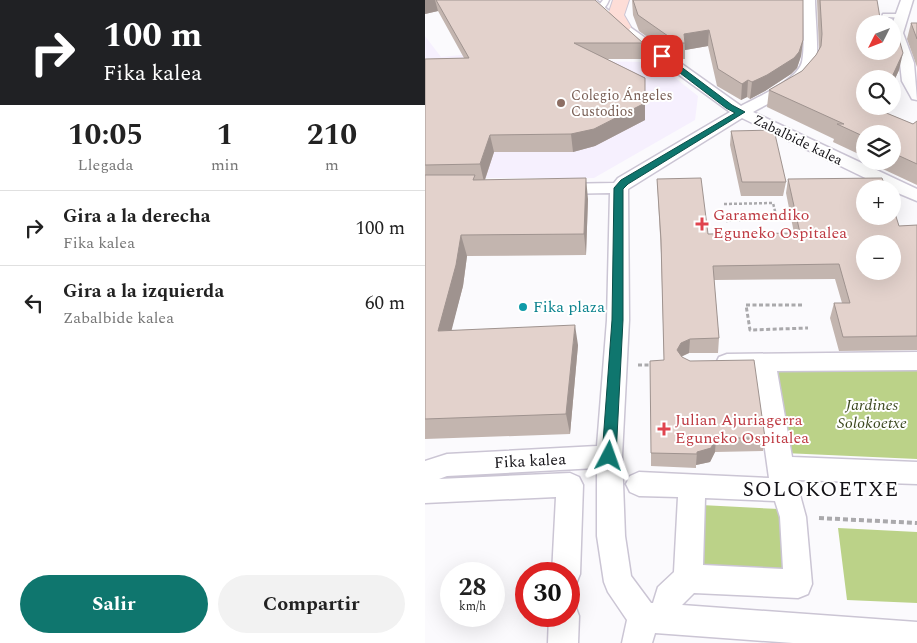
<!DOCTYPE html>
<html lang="es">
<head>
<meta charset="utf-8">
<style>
	body { margin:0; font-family:Spectral,serif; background:#f2f2f2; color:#222; height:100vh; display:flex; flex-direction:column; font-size:19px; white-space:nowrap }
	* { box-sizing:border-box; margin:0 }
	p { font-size:16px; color:#767676 }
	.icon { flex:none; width:28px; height:28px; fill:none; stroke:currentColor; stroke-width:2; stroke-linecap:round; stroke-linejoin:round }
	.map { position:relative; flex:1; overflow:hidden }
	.side { display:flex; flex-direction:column; background:#fff; width:425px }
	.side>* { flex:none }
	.top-card { background:#202124; color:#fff; overflow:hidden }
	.needle { width:32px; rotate:228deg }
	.fabs { position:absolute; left:431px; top:15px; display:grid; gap:10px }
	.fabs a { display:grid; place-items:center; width:45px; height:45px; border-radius:50%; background:#fff; box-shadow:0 5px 20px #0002; font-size:25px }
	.speed { position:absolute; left:15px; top:562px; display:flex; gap:10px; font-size:25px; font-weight:700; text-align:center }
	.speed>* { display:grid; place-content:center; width:65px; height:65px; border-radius:50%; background:#fff; box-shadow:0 5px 20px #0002; line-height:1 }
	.speed small { font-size:12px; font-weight:400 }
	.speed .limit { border:8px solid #d22; background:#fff; color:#111 }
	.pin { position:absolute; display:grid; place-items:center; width:42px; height:42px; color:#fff; margin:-21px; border-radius:10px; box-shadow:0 2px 8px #0006 }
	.me { position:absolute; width:55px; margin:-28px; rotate:4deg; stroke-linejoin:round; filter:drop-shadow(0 0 4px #0008) }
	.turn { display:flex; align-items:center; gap:18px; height:105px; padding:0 20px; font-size:22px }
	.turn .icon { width:65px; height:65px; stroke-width:2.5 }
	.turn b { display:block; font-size:35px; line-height:42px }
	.eta { display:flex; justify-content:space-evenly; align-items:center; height:85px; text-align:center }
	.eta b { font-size:30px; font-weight:700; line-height:35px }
	.action { display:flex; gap:10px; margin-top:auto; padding:10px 20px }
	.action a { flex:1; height:58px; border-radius:30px; background:#0f766e; color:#fff; font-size:20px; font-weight:700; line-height:58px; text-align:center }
	.action a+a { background:#f2f2f2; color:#222 }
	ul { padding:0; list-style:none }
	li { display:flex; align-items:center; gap:15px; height:75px; padding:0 20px; border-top:1px solid #e0e0e0 }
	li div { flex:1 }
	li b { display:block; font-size:19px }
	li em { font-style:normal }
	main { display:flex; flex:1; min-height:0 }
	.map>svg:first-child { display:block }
	.built { fill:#f6f0fe }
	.green { fill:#bbd288 }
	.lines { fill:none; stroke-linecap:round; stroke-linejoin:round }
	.lane-casing { stroke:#cbc5d4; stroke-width:3 }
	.street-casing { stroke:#cbc5d4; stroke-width:3 }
	.secondary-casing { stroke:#cbc5d4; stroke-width:2 }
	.path-far2 { stroke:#aaa9ac; stroke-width:2.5; stroke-dasharray:3 2; stroke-linecap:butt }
	.path-far1 { stroke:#aaa9ac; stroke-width:3; stroke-dasharray:4 2.5; stroke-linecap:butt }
	.path { stroke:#aaa9ac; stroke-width:4; stroke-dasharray:5 3; stroke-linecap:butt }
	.lane { fill:#fff; fill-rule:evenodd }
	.street { fill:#fff; fill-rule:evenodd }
	.secondary { fill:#fdddd7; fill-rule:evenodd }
	.wall { fill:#c3b5af }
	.shaded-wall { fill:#9f938f }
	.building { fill:#e3d2cc; stroke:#9f938f; fill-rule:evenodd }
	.route { fill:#0f766e; stroke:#0a4d48 }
	.education-dot { fill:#8d6e63; stroke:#fff; stroke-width:2 }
	.health-dot { fill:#e0444e; stroke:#fff; stroke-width:2 }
	.culture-dot { fill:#0f9aa8; stroke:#fff; stroke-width:2 }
	.labels { text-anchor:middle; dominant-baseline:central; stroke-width:4; stroke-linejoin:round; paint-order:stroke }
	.far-education-label { font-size:14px; fill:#785e54; stroke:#fff; text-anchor:start }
	.far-street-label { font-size:14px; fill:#131116; stroke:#fff }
	.health-label { font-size:16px; fill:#be3a42; stroke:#fff; text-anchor:start }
	.culture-label { font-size:16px; fill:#0d838f; stroke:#fff; text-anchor:start }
	.park-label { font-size:16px; font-style:italic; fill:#3c481f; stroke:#fff }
	.street-label { font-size:16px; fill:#131116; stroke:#fff }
	.near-neighbourhood-label { font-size:21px; letter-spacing:1px; fill:#131116; stroke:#fff }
</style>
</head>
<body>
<main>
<section class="side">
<div class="top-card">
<div class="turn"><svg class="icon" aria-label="right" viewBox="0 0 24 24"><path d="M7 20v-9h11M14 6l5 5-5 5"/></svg><div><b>100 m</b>Fika kalea</div></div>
</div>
<div class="eta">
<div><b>10:05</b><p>Llegada</p></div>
<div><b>1</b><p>min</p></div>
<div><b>210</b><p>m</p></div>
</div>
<ul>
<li><svg class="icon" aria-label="right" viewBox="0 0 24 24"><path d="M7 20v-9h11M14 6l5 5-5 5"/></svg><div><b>Gira a la derecha</b><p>Fika kalea</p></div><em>100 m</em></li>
<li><svg class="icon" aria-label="left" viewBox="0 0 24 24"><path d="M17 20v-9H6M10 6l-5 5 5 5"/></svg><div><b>Gira a la izquierda</b><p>Zabalbide kalea</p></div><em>60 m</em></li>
</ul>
<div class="action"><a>Salir</a><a>Compartir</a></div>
</section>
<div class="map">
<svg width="492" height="643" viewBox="0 0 492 643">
	<rect width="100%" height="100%" fill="#fbfafd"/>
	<path class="built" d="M0 36 16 57 124 46 139 61 230 62 273 96 270 120 169 178H0Z"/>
	<path class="green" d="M353 371H492V459L359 453Z
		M276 505 354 509 358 577 275 572Z
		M413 528 492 532V603L422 600Z"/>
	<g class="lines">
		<g class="lane-casing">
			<path id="lane" d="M178 0H184C182 5 178 12 172 10L171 9Z
				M458 14H476L479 16 476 18 463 17 461 24H455Z"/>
		</g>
		<g class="street-casing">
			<path id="street" d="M158 0H171L195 20 316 106C332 97 372 81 377 62 380 49 378 15 378 0H390C390 14 394 51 391 62 384 88 348 100 328 112L492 189V201L468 191V189H463L317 118 203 189 204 320 197 456 200 536 206 576 226 603H228L233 587 249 572 253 497 214 496 205 492 201 484 205 476 214 472 344 478 329 371 302 372 294 369 291 363 294 357 302 354 492 352V370L352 371 367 457 492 462V484L371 480 381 517 387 584 383 594 373 598 269 593 257 605 492 622V643H368L230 633 227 643H197L202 620 183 592 179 582 172 536V468L22 476 14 479 145 473 154 477 158 485 155 574 151 584 144 587V574H127L131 497 0 503V461L22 454 172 446 182 320 185 193 134 194 128 193 125 189 128 185 134 184 189 183 193 178 305 112 187 26ZM280 498 350 501 355 517 358 569 278 565Z
				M476 0H488L478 33 489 63 492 100 487 99 477 81 475 63 468 39V22Z
				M144 603 150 605 154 616 153 643H123L124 616H144Z"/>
		</g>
		<g class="secondary-casing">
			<path id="secondary" d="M188 0H204L199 15 206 27 204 30H192L183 15Z"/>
		</g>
		<path class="path-far2" d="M299 204 348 203 352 219 301 221"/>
		<path class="path-far1" d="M377 305H321L325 330 383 328
			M213 365H229"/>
		<path class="path" d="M394 518 492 523"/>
		<use href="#lane" class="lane"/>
		<use href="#street" class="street"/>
		<use href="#secondary" class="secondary"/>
	</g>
	<path class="wall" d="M0 0H170L218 43 219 59H182L220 78V120L170 146 148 152H69L60 180 163 199 161 255 42 256 38 286 26 330 153 345 145 434 0 439V59L39 58 13 11 0 14Z
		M207 0 378 40 376 56 372 68 366 74 340 91 325 99 322 97 316 100 292 86 283 46 260 50V59H253L214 31 208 15Z
		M392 0H452L440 24 474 70 468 83V79H440L459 112 488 124 492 121V185L445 163 446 161H468V134H440V157L408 142 409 139 342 107 344 90 377 71 391 55 394 50Z
		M486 23H492V67L482 39Z
		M306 131 361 182 358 196H316L305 145Z
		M232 179 283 234 369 233 361 193 363 179 474 226 492 225V350L414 351 405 318 409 303H417L410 279 289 280 294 338 293 353H264L256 357 340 438 338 451 290 452 285 462 271 465V468L226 466V453L239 360 236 254Z"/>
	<path class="shaded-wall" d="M0 0H10L13 11 0 14Z
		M284 30 283 46 260 50 259 34Z
		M378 40 376 56 372 68 366 74 340 91 325 99 327 82Z
		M478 53 474 70 468 83V79H466L467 76Z
		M220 78V120L170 146 148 152 146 134Z
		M323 80 322 97 316 100 317 84Z
		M65 135 69 152 59 182 55 164Z
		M161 178 163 199 161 255 159 234Z
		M36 235 42 256 38 286 21 352 13 331Z
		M150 325 153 345 145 434 141 414Z
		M265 339 264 353 255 357 252 350 256 343Z
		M291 438 290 452 285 462 271 465 272 452Z"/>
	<path class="building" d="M11 0H170L218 43H149L220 78V103L169 129 146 134 65 135 55 164 0 165V59L44 58Z
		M208 0H378V40L374 52 369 58 342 75 327 82 323 80 317 84 293 69 284 30 259 34 260 43H253L213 15Z
		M395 0H452L456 24H440V51H468V25H470L478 53 466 79H440V106H460L459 112 488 124 492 121V164L468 153V134H440V137L412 124H419L344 90 377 71 391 55 396 46 397 34Z
		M486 23H492V39Z
		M349 130 361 182H317L306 131Z
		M0 175H50L48 180 161 178 159 234 36 235 31 265 13 331 150 325 141 414 0 419Z
		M276 178 283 234 375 233 363 179 457 178 461 189H440V216H468V207L474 226 492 225V336L418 337 409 303H425L414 264 288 266 294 338 265 339 256 343 252 350 257 357 265 361 329 360 340 438H291L286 448 272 452V454L226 453 225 361 239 360 236 240 232 179ZM440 244H468V271H440Z"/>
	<path class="route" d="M234 54H239L307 105 320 112 203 184 198 189V320L191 456 189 460 184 462 179 460 177 456 187 320 189 188 196 180 310 113 301 108 234 57Z"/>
	<circle class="education-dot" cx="136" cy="103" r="5"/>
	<g class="health-dot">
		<path d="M274.5 216.5h5v5h5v5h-5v5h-5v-5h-5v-5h5z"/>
		<path d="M236.5 421.5h5v5h5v5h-5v5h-5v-5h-5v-5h5z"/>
	</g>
	<circle class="culture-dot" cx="98" cy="307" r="5"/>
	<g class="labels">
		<g class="far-education-label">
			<text x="146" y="95">Colegio Ángeles<tspan x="146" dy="16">Custodios</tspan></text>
		</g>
		<g class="far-street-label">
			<text transform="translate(373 140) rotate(26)">Zabalbide kalea</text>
		</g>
		<g class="health-label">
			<text x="288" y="215">Garamendiko<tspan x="288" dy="18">Eguneko Ospitalea</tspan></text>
			<text x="250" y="420">Julian Ajuriagerra<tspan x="250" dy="18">Eguneko Ospitalea</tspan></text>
		</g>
		<g class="culture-label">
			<text x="108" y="307">Fika plaza</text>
		</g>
		<g class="park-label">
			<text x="447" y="405">Jardines<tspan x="447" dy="18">Solokoetxe</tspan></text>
		</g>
		<g class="street-label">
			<text transform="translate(105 461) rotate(-3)">Fika kalea</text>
		</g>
		<g class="near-neighbourhood-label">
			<text x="396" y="490">SOLOKOETXE</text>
		</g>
	</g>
</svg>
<div class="fabs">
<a><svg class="needle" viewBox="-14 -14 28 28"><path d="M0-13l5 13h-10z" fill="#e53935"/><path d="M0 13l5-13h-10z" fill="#767676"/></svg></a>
<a><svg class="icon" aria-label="search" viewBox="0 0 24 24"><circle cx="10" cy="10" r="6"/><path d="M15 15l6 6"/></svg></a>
<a><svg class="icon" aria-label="layers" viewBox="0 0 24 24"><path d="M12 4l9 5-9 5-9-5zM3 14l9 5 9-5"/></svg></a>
<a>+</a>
<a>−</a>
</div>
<div class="speed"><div>28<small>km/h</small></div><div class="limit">30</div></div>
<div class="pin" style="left:237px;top:56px;background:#d93025"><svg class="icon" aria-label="arrive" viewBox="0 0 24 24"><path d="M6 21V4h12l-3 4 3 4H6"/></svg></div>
<svg class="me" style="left:184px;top:456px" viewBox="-20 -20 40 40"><path d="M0-17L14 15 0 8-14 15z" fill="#0f766e" stroke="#fff" stroke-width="4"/></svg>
</div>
</main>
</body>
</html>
